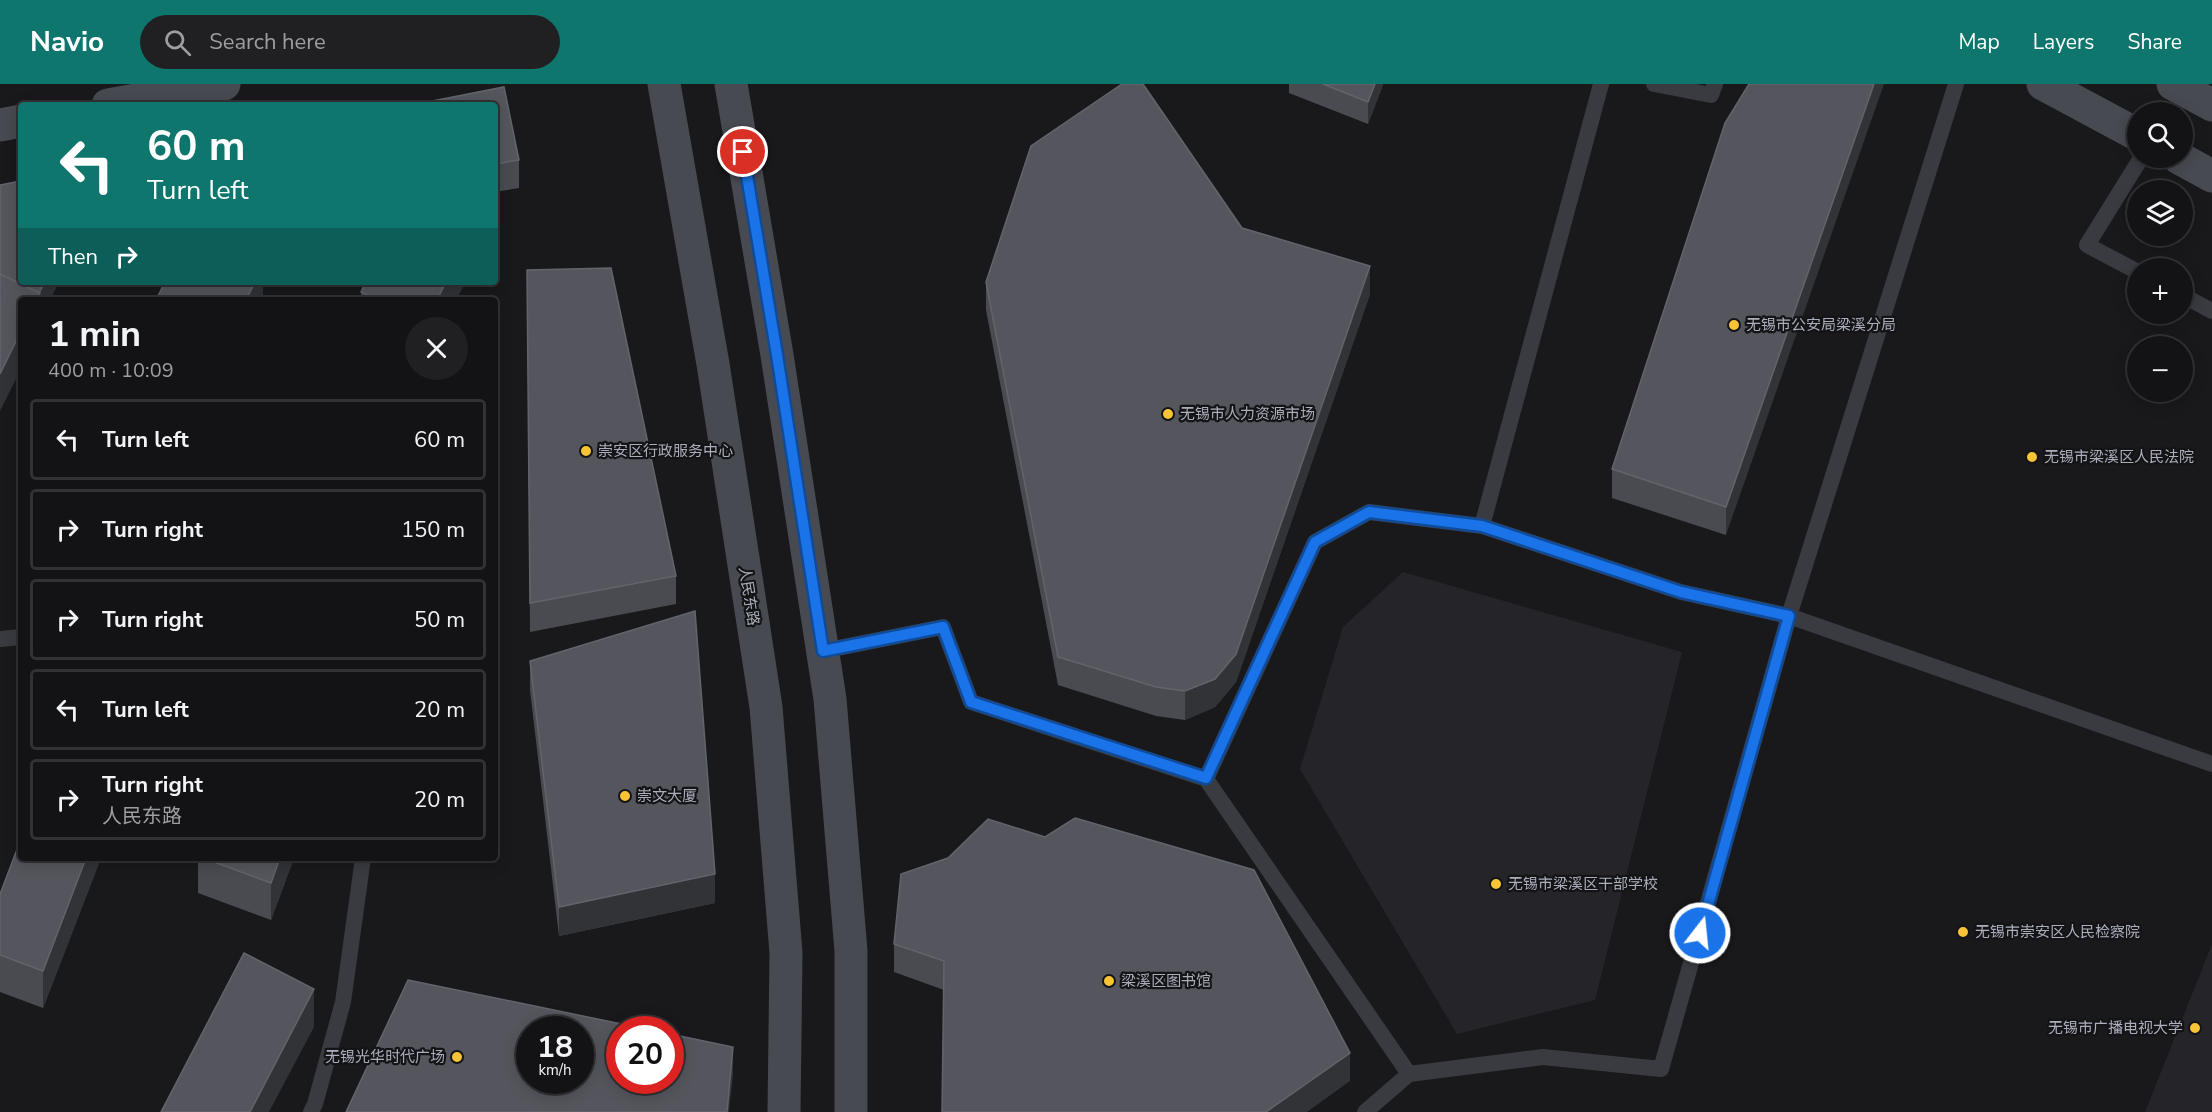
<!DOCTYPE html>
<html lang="en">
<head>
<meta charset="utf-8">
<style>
	body { margin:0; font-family:"Nunito Sans","Noto Sans SC",sans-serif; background:#202022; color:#f1f3f6; height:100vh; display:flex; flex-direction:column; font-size:22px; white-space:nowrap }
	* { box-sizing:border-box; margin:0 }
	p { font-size:20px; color:#9d9ea0 }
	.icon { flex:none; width:33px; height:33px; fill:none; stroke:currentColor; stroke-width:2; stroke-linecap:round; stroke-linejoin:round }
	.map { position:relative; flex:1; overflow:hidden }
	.sheet { position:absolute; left:18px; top:213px; width:480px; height:564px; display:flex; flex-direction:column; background:#131315; border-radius:6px; box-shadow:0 3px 15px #0003,0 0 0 2px #323234 }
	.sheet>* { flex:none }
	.top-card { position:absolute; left:18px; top:18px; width:480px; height:183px; border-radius:6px; box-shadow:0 3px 15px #0003,0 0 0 2px #323234; background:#0f766e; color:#fff; overflow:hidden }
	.buttons { position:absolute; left:2127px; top:18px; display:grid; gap:12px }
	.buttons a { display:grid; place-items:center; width:66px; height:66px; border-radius:50%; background:#131315; box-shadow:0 3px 15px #0003,0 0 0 2px #323234; font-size:30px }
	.speed { position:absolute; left:516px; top:932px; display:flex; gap:12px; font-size:30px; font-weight:700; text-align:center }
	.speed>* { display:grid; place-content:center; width:78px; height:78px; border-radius:50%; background:#131315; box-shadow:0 3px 15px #0003,0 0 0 2px #323234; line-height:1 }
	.speed small { font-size:15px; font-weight:400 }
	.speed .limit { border:9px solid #d22; background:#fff; color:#111 }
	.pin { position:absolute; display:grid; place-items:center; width:51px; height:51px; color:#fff; margin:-26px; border:3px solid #fff; border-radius:50%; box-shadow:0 2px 6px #0007 }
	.me { position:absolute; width:66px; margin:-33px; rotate:16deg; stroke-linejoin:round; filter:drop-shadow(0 0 4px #0008) }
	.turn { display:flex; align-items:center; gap:21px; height:126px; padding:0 30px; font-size:27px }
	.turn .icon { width:78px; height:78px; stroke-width:2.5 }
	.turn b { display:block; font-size:42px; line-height:51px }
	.then { display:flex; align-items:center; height:57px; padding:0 30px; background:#0003; gap:12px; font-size:22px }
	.round { display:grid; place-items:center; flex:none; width:63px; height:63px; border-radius:32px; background:#202022 }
	.overview { display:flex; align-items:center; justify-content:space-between; height:102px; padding:0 30px }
	h1 { font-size:36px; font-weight:700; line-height:45px }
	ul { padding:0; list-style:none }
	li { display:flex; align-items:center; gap:18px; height:81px; margin:0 12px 9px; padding:0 18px; border:3px solid #323234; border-radius:6px }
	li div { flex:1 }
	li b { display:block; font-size:22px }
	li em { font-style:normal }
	header { display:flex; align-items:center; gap:36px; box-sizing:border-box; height:84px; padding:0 30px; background:#0f766e; color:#fff }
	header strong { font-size:28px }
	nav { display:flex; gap:33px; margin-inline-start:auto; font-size:21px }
	.search { width:420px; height:54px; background:#202022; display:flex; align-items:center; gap:15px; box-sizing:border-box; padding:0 21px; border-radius:33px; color:#9d9ea0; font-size:22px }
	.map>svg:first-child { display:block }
	.built { fill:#252529 }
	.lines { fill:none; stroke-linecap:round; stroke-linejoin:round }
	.lane { stroke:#3a3b41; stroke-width:16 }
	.secondary { stroke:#484a51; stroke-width:33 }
	.wall { fill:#4a4b51 }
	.shaded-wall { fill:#323337 }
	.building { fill:#55565d; stroke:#62646c; stroke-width:1.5; fill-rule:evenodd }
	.route-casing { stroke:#114b97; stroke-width:15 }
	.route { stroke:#1a73e8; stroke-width:10 }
	.poi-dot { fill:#f8c435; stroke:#141417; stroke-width:2 }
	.labels { text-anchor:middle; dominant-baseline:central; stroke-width:4.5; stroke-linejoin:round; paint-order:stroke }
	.poi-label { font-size:15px; fill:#abafbc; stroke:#141417; text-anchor:start }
	.street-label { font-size:15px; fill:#abafbc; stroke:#141417 }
</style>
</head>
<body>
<header>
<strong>Navio</strong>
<div class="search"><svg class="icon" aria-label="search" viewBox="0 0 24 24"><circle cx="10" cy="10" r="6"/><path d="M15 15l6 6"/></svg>Search here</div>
<nav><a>Map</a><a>Layers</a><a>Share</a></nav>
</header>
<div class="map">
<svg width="2212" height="1028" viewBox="0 0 2212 1028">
	<rect width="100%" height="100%" fill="#19191c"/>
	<path class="built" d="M1403 488 1682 568 1595 916 1457 950 1300 685 1343 543Z
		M2212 860V1028H2145Z"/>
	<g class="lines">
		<path class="lane" d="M1654 0 1711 11 1715 0
			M2138 188 2087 161 2141 74
			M2182 211 2212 227
			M1482 442 1601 0
			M0 555 21 553
			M823 567 943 543 971 618 1206 695 1315 458 1369 428 1482 442 1681 508 1789 532 1956 0
			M1206 695 1409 990
			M311 1028 315 1020 343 918 363 774
			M1365 1028 1409 990 1543 973 1661 985 1789 532 2212 680"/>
		<path class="secondary" d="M664 0 713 280 766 623 786 869 784 1028
			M731 0 777 271 830 615 851 867V1028
			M2043 0 2138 51
			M2173 0 2212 21
			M108 21 224 0
			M0 41 21 37
			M2179 74 2212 92"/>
	</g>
	<path class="wall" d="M1289 0H1383V1L1368 40 1289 9Z
		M1749 0 1726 451 1612 414V385Z
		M495 21 519 76V104L495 108Z
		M1242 144 1370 210 1236 598 1215 623 1185 636 1156 632 1058 601 986 226V198Z
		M527 186 676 492V520L530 548Z
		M366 198H465L456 216H361V208Z
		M530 577 715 819 559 852 530 606Z
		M101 774 43 924 0 908V810Z
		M198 774H294L271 836 198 809Z
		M948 774 1350 997 944 906 894 888V860Z"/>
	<path class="shaded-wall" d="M1375 0H1383V1L1368 40V18Z
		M1874 0H1884L1726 451V423Z
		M1370 182V210L1236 598 1215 623 1185 636V607Z
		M45 198H59L50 216H36Z
		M255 198H263V216H246Z
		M446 198H465L456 216H437Z
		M21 247V285L0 327V290Z
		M86 774H101L43 924V887Z
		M280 774H294L271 836V799Z
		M715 790V819L559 852V823Z
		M314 905V943L269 1028H250Z
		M733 963V991L729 1028H727Z
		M1350 969V997L1307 1028H1266Z"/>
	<path class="building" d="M1122 0H1143L1242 144 1370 182 1236 570 1215 595 1185 607 1156 603 1058 573 986 198 1031 62Z
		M1323 0H1375L1368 18Z
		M1749 0H1874L1726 423 1612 385 1725 39Z
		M504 3 519 76 495 80V21H412Z
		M21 97V198H45L39 209 0 190V101Z
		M611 184 676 492 530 519 527 186Z
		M0 190 40 209 36 216H21V247L0 290Z
		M165 198H255L246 216H156Z
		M366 198H446L437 216H378L361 208Z
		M695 527 715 790 559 823 530 577Z
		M1075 734 1254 786 1350 969 1266 1028H942L944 877 894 860 901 790 948 774 988 735 1045 753Z
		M21 755V774H86L43 887 0 871V810Z
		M203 774H280L271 799Z
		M244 869 314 905 250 1028H161Z
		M408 896 646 945H620V996H670V950L733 963 727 1028H346ZM530 945H580V996H530Z"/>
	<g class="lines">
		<g class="route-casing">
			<path id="route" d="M743 68 777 271 823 567 943 543 971 618 1206 694 1315 458 1369 428 1482 442 1681 508 1789 532 1700 849"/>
		</g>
		<use href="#route" class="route"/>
	</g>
	<g class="poi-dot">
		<circle cx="1734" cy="241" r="6"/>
		<circle cx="1168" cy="330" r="6"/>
		<circle cx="586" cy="367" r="6"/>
		<circle cx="2032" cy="373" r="6"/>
		<circle cx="625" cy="712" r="6"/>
		<circle cx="1496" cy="800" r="6"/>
		<circle cx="1963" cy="848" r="6"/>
		<circle cx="1109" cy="897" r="6"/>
		<circle cx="2195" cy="944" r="6"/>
		<circle cx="457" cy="973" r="6"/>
	</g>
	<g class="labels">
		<g class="poi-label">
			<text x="1746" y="241">无锡市公安局梁溪分局</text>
			<text x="1180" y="330">无锡市人力资源市场</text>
			<text x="598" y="367">崇安区行政服务中心</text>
			<text x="2044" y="373">无锡市梁溪区人民法院</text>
			<text x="637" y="712">崇文大厦</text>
			<text x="1508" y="800">无锡市梁溪区干部学校</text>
			<text x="1975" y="848">无锡市崇安区人民检察院</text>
			<text x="1121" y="897">梁溪区图书馆</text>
			<text x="2183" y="944" text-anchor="end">无锡市广播电视大学</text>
			<text x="445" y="973" text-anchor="end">无锡光华时代广场</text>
		</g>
		<g class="street-label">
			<text transform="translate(749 512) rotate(81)">人民东路</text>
		</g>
	</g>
</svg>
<div class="buttons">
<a><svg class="icon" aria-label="search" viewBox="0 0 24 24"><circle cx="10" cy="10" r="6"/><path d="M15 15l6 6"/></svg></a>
<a><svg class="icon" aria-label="layers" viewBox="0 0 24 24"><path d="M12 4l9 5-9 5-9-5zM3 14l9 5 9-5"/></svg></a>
<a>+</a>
<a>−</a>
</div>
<div class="speed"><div>18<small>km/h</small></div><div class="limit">20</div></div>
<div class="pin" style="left:743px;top:68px;background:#d93025"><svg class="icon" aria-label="arrive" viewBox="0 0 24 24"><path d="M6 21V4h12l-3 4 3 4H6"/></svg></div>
<svg class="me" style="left:1700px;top:849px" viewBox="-20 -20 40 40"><circle r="17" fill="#1a73e8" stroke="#fff" stroke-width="3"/><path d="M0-11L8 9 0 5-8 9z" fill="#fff"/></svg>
<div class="top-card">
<div class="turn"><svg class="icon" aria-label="left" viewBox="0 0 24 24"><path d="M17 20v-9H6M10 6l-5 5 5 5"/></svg><div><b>60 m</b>Turn left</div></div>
<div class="then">Then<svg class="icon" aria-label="right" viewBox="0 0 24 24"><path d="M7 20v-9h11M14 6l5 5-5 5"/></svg></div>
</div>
<section class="sheet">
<div class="overview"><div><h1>1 min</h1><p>400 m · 10:09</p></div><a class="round"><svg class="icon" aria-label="close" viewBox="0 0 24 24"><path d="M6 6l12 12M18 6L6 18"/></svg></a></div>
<ul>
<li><svg class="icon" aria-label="left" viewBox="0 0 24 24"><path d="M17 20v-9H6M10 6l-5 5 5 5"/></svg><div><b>Turn left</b></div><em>60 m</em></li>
<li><svg class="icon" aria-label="right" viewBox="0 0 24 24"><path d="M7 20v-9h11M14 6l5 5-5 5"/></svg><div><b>Turn right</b></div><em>150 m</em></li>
<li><svg class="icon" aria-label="right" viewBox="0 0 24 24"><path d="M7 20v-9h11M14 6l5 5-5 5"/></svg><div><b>Turn right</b></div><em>50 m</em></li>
<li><svg class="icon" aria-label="left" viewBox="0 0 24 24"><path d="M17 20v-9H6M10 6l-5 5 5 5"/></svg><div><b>Turn left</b></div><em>20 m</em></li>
<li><svg class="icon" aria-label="right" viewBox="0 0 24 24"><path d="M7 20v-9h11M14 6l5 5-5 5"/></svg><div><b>Turn right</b><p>人民东路</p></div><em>20 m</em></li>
</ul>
</section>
</div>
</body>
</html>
